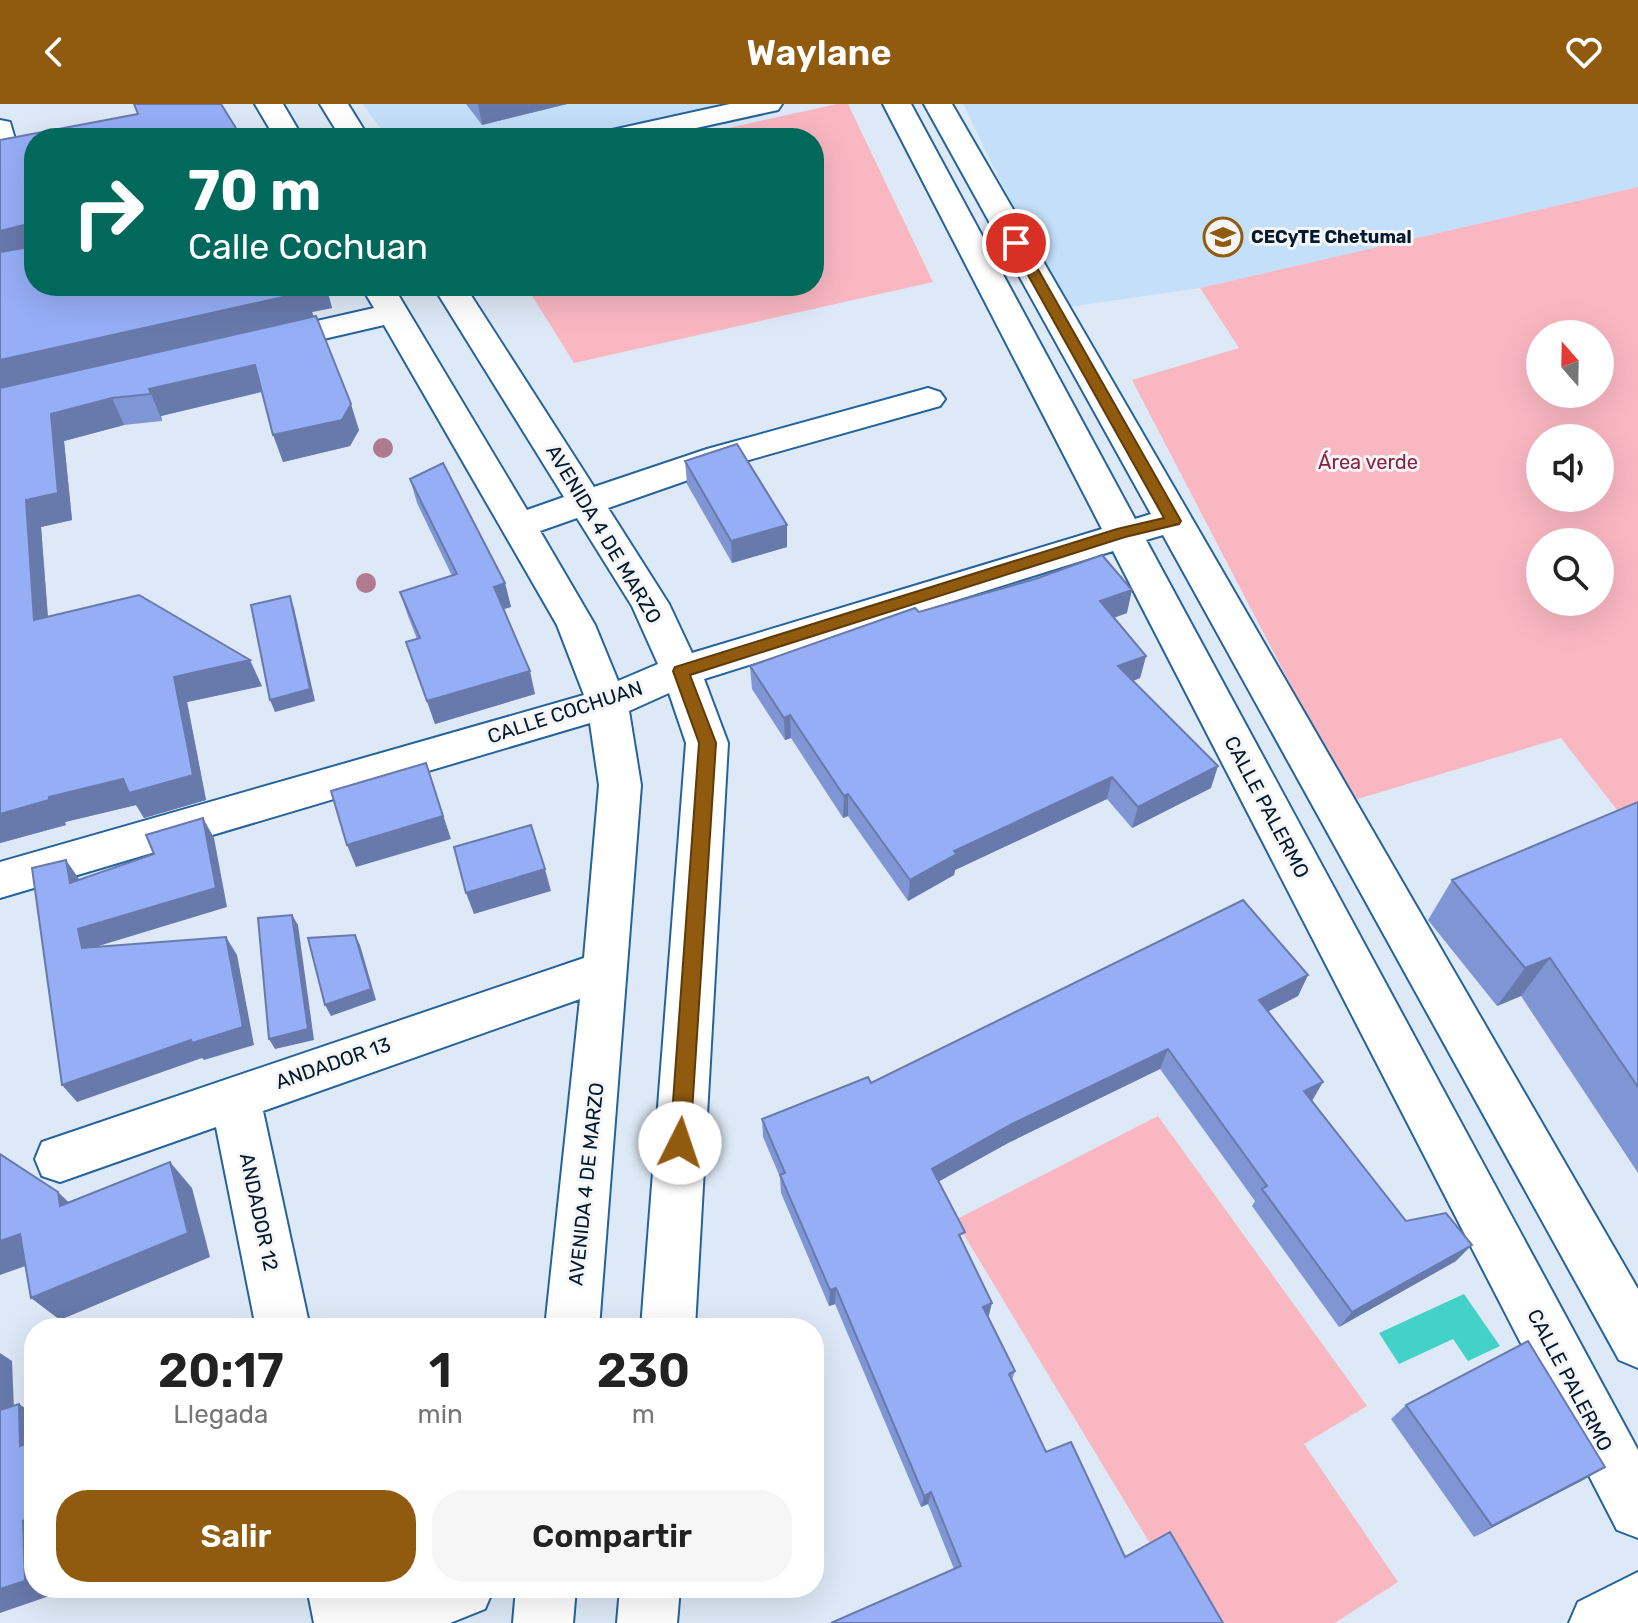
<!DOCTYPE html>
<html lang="es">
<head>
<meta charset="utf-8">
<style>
	body { margin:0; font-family:Rubik,sans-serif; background:#f6f6f6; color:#222; height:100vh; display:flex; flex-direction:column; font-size:30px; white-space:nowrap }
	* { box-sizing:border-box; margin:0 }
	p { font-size:26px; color:#767676 }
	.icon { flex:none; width:44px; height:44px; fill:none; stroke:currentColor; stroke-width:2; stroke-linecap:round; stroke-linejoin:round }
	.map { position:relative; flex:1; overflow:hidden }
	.sheet { position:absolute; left:24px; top:1214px; width:800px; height:280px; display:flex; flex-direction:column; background:#fff; border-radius:32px; box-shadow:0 8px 32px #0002 }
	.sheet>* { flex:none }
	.hud { position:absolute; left:24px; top:24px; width:800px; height:168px; border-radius:32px; box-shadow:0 8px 32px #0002; background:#00695c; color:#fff; overflow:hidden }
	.needle { width:52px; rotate:340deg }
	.controls { position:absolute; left:1526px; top:216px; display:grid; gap:16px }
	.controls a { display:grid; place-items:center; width:88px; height:88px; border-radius:50%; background:#fff; box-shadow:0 8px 32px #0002; font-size:40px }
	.pin { position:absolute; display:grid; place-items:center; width:68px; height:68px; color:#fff; margin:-34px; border:4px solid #fff; border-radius:50%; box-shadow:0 2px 8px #0007 }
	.me { position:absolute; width:88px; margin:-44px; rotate:4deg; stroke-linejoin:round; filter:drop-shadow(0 0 6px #0008) }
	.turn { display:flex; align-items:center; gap:28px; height:168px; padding:0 32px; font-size:36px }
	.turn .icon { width:104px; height:104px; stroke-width:2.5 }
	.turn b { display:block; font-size:56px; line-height:68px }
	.eta { display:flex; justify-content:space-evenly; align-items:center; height:136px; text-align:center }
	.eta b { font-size:48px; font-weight:600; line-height:56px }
	.primary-button { display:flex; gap:16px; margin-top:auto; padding:16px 32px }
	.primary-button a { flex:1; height:92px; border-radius:32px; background:#905b0e; color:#fff; font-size:32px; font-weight:600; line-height:92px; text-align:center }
	.primary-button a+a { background:#f6f6f6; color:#222 }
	header { display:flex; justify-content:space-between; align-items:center; height:104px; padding:0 32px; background:#905b0e; color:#fff; font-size:36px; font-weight:600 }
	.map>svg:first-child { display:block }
	.built { fill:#c4dffa }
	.green { fill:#f9b7c2; fill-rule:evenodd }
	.water { fill:#44d1c7 }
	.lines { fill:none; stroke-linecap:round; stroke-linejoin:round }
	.minor-casing { stroke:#26639a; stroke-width:4 }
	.major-casing { stroke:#26639a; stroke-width:4 }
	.minor { fill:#fff; fill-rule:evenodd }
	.major { fill:#fff; fill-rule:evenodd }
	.tree { fill:#b07a91 }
	.wall { fill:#8096d4 }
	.shaded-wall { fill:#687aac }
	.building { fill:#95aef6; stroke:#687aac; stroke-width:2 }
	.route { fill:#905b0e; stroke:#5e3b09; stroke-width:2 }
	.labels { text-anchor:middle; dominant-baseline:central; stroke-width:6; stroke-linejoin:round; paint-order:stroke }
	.far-poi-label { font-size:18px; font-weight:bold; fill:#021a30; stroke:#f5f5f5; text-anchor:start }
	.park-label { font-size:20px; fill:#8b203f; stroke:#f5f5f5 }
	.street-label { font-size:20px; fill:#021a30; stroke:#f5f5f5 }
</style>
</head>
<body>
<header><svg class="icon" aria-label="back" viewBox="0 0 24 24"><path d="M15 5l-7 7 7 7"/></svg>Waylane<svg class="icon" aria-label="heart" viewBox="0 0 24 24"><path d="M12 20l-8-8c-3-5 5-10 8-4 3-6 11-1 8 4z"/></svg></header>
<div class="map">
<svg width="1638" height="1519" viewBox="0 0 1638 1519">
	<rect width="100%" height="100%" fill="#dde9f6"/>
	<path class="built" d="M363 0H740L584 34H387Z
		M963 0H1638V83L1200 184 1062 204Z"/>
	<path class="green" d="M837 0H848L933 178 574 259 526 182H814V34H683Z
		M1638 83V733L1561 634 1351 697 1132 276 1239 244 1200 184ZM1540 230H1600V290H1540ZM1540 334H1600V394H1540ZM1540 438H1600V498H1540Z
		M1158 1012 1367 1302 1304 1340 1398 1478 1335 1519H1198L955 1116Z"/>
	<path class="water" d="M1464 1190 1500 1242 1468 1257 1453 1235 1399 1260 1379 1229Z"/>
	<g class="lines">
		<g class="minor-casing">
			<path id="minor" d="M255 0H283L303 34H275Z
				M320 0H348L369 34H341Z
				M730 0H782L778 6 651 34H599L603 28Z
				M883 0H911L1135 415 1151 410 924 0H952L1638 1185V1264L1619 1256 1163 431 1146 436 1638 1346V1434L1617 1426 1113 447 704 575 728 639 695 1224H641L686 639 669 589 629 607 641 681 599 1224H545L580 895 263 1007 310 1224H256L216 1023 60 1078 42 1072 35 1055 42 1038 584 854 599 681 590 619 0 794V758L584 591 557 521 384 221 263 249 251 246 247 239 251 232 374 204 361 182H393L527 406 564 393 433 182H465L594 383 707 345 928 284 940 288 945 295 940 302 731 361 608 404 669 500 692 549 1102 425ZM577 414 632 502 658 560 618 577 595 521 540 427Z
				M0 16 10 18 19 49 15 55 0 56Z
				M307 1484H367L368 1488 380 1484H494L485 1505 450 1519H314Z
				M516 1484H576L573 1519H513Z
				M620 1484H680L677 1519H617Z"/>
		</g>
		<g class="major-casing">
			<path id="major" d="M1638 1468V1519H1569L1578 1498Z"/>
		</g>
		<use href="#minor" class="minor"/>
		<use href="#major" class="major"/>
	</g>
	<g class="tree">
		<circle cx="383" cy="344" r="10"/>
		<circle cx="366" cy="479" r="10"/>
	</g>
	<path class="wall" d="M221 0 34 182H326L332 204 312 208 359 326 350 342 283 358 262 288 161 312 162 317 124 321 64 337 72 416 41 423 48 513 262 582 187 598 206 696 144 714 136 701 65 718 66 721 0 739V36Z
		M466 0H567L482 21Z
		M685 357 787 421V443L732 459 687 380Z
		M410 375 505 479 511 503 504 505 535 590 435 620 406 538 417 535 408 512 400 488 452 472 417 399Z
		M919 508 1127 509 1114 514 1146 552 1140 574 1133 577 1211 684 1132 724 1107 695 955 766 954 771 908 797 848 712 843 714 791 634 785 636 752 585 750 562Z
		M1638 698V1069L1521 892 1497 902 1428 816 1452 776Z
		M1308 871 1298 892 1268 907 1311 997 1406 1117 1456 1157 1339 1223 1252 1102 1255 1097 1160 965 1008 1039 939 1077 963 1138 988 1213 1015 1267 1012 1276 1046 1348 1125 1453 1223 1519 954 1465 928 1400 921 1403 835 1200 829 1202 781 1089 780 1073 763 1033 762 1015 871 979Z
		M1406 1301 1585 1375 1474 1433 1391 1315Z"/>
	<path class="shaded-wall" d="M478 0H567L482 21Z
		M239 29 241 34H217Z
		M24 121 34 144 0 156V127Z
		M304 182H326L332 204 312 208 314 214 0 286V256Z
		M255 261 264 287 161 312 162 317 149 285Z
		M112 294 124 321 64 337 72 416 41 423 50 542 34 516 26 396 51 310Z
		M351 300 359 326 350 342 283 358 273 331Z
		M787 421V443L732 459 731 437Z
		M505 479 511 503 500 506 494 483Z
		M1132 486 1127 509 1095 520 1100 497Z
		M290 492 294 504 315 597 275 608 270 596Z
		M1146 552 1140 574 1112 585 1118 562Z
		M250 556 262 582 187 598 206 696 144 714 136 701 65 718 66 721 0 739V710L49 693 174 573Z
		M530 567 535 590 435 620 427 597Z
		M790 611 791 634 785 636 784 614Z
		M426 659 451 735 356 763 347 741Z
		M1218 662 1211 684 1132 724 1138 703Z
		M1112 673 1107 695 955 766 954 771 908 797 910 776 954 747Z
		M848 690V712L843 714 844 692Z
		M203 714 214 734 227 803 92 844H82L78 825Z
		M66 756 79 775 83 798 70 779Z
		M545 765 551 787 474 810 466 789Z
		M292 811 298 821 314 936 275 945 269 935Z
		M355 831 360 841 376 896 331 912 325 901Z
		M226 833 237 851 254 941 204 956 202 954 77 998 62 981Z
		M1550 854 1521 892 1497 902 1525 864Z
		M1308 871 1298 892 1250 917 1259 896Z
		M1168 945 1160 965 1008 1039 929 1083 932 1065 1012 1020Z
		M1323 978 1312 997 1304 987Z
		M170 1058 192 1084 210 1153 60 1216 31 1194Z
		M58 1088 84 1113 60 1102Z
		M20 1130 48 1154 0 1171V1137Z
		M1472 1141 1456 1157 1339 1223 1352 1208Z
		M836 1184 835 1200 829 1202 830 1186Z
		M992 1199 988 1215 983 1203Z
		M0 1249 12 1257 15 1330 0 1321Z
		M19 1300 34 1310V1351L20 1342Z
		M1605 1363 1585 1375 1474 1433 1492 1422Z
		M931 1388 928 1400 921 1403 924 1392Z
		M34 1412V1484H55V1490L0 1509V1485L23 1417Z"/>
	<path class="building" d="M134 0H221L239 29 217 34H34V182H304L306 188 0 256V148L24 144V121L0 127V36L138 10Z
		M316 212 351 300 342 316 273 331 255 261 149 285 151 290 112 294 51 310 58 389 26 396 34 516 139 491 250 556 174 573 193 671 129 689 123 675 49 693V696L0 710V284Z
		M737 340 787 421 731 437 685 357Z
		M443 359 505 479 494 483 530 567 427 597 406 538 420 534 400 488 457 470 410 375Z
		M1102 451 1132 486 1100 497 1146 552 1118 562 1218 662 1138 703 1112 673 954 747 957 750 910 776 848 690 844 692 790 611 784 614 750 562 915 504 919 508 1035 475Z
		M290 492 310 585 270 596 251 501Z
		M426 659 443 712 347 741 331 687Z
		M1638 698V983L1550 854 1525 864 1452 776Z
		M203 714 216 784 78 825 82 844 226 833 243 923 192 939 191 936 62 981 32 764 66 756 70 779 154 750 146 731Z
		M531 721 545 765 466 789 454 743Z
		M1243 796 1308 871 1259 896 1323 978 1304 987 1406 1117 1446 1109 1472 1141 1352 1208 1262 1085 1267 1082 1168 945 1012 1020 932 1065 965 1128 959 1131 992 1199 983 1203 1015 1267 1009 1270 1046 1348 1071 1338 1125 1453 1170 1428 1223 1519H831L961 1462 931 1388 924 1392 836 1184 830 1186 780 1071 785 1069 762 1015 868 973 871 979Z
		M292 811 308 925 269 935 258 814Z
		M355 831 371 885 325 901 308 834Z
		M0 1050 58 1088 60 1102 170 1058 188 1129 31 1194 20 1130 0 1137Z
		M1528 1237 1605 1363 1492 1422 1406 1301Z
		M19 1300 20 1342 34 1337V1412L23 1417 25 1477 0 1485V1306Z"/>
	<path class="route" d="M1016 135 1023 139 1181 417 1179 420 1125 433 690 571 716 639 690 1039 687 1046 680 1049 673 1046 670 1039 699 639 673 567 675 563 1117 425 1164 414 1010 139Z"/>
	<defs>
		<g id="school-ring" transform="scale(2)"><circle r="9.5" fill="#f5f5f5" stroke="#905b0e" stroke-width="1.5"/><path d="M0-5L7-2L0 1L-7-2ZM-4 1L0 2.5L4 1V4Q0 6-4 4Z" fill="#905b0e"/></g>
	</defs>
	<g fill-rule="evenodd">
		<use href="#school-ring" x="1223" y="133"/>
	</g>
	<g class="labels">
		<g class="far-poi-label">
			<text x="1251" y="133">CECyTE Chetumal</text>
		</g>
		<g class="park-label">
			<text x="1368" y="358">Área verde</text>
		</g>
		<g class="street-label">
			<text transform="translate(604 430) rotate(59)">AVENIDA 4 DE MARZO</text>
			<text transform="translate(565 608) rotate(-18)">CALLE COCHUAN</text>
			<text transform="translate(1267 703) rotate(62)">CALLE PALERMO</text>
			<text transform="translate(333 959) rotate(-19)">ANDADOR 13</text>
			<text transform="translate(586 1080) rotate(-84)">AVENIDA 4 DE MARZO</text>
			<text transform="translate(259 1108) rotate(78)">ANDADOR 12</text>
			<text transform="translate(1570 1276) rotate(62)">CALLE PALERMO</text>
		</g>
	</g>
</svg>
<div class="controls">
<a><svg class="needle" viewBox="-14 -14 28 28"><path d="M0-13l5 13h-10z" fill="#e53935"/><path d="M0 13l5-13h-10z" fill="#767676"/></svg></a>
<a><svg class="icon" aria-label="sound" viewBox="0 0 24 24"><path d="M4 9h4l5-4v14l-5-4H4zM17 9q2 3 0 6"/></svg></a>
<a><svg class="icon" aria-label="search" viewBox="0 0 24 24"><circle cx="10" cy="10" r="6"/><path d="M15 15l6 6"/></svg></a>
</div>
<div class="pin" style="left:1016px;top:139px;background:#d93025"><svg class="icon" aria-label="arrive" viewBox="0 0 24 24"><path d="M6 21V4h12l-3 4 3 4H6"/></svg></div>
<svg class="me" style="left:680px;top:1039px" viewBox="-20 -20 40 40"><circle r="19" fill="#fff"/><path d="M0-13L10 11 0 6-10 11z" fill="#905b0e"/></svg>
<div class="hud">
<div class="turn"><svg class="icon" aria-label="right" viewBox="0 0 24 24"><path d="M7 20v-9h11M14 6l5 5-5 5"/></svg><div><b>70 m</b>Calle Cochuan</div></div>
</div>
<section class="sheet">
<div class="eta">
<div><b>20:17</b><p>Llegada</p></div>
<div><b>1</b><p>min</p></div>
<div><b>230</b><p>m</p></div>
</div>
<div class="primary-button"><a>Salir</a><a>Compartir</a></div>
</section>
</div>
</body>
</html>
